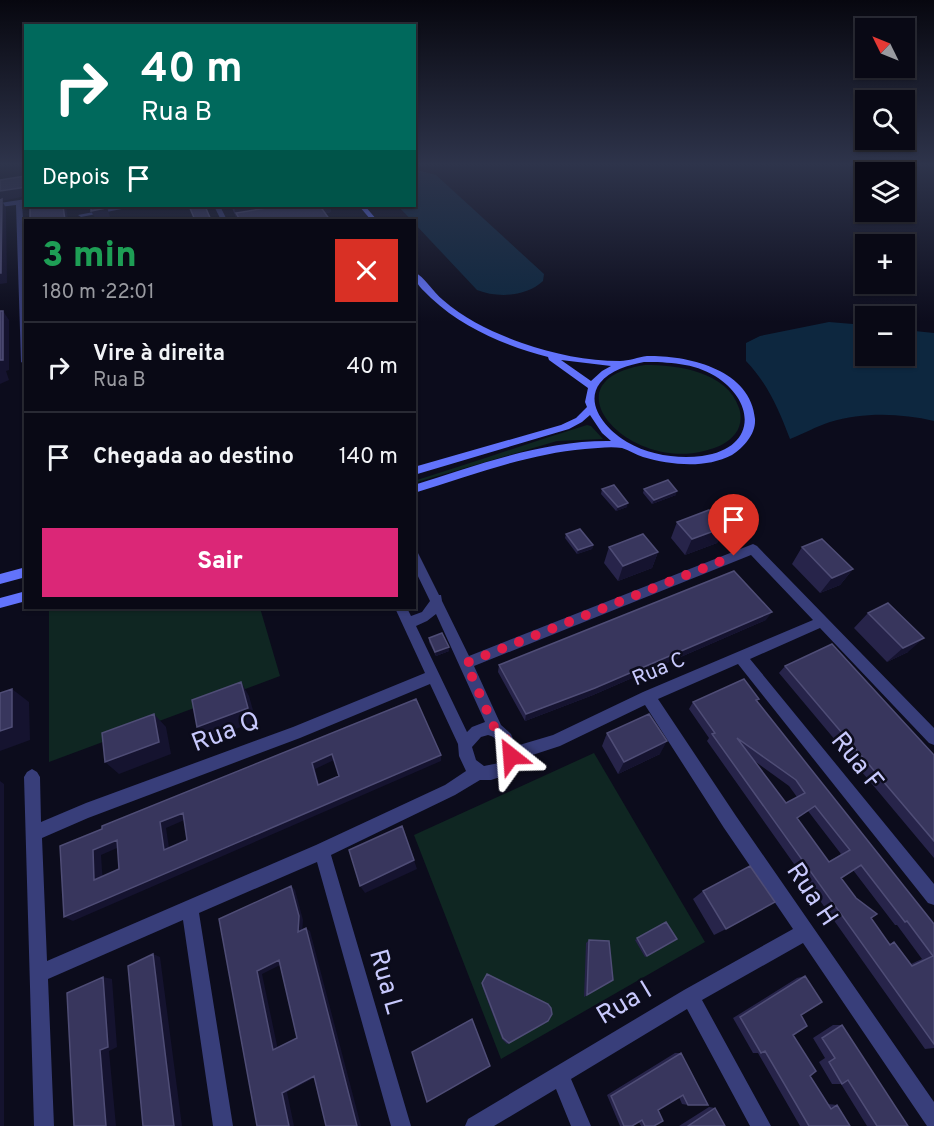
<!DOCTYPE html>
<html lang="pt">
<head>
<meta charset="utf-8">
<style>
	body { margin:0; font-family:Overpass,sans-serif; background:#12121e; color:#f1f3f6; height:100vh; display:flex; flex-direction:column; font-size:22px; white-space:nowrap }
	* { box-sizing:border-box; margin:0 }
	p { font-size:20px; color:#999aa0 }
	.icon { flex:none; width:33px; height:33px; fill:none; stroke:currentColor; stroke-width:2; stroke-linecap:round; stroke-linejoin:round }
	.map { position:relative; flex:1; overflow:hidden }
	.sheet { position:absolute; left:24px; top:219px; width:392px; height:390px; display:flex; flex-direction:column; background:#090915; border-radius:0px; box-shadow:0 2px 4px #0004,0 0 0 2px #292a34 }
	.sheet>* { flex:none }
	.top-card { position:absolute; left:24px; top:24px; width:392px; height:183px; border-radius:0px; box-shadow:0 2px 4px #0004,0 0 0 2px #292a34; background:#00695c; color:#fff; overflow:hidden }
	.needle { width:39px; rotate:313deg }
	.tools { position:absolute; left:855px; top:18px; display:grid; gap:12px }
	.tools a { display:grid; place-items:center; width:60px; height:60px; border-radius:0px; background:#090915; box-shadow:0 2px 4px #0004,0 0 0 2px #292a34; font-size:30px }
	.pin { position:absolute; display:grid; place-items:center; width:51px; height:51px; color:#fff; margin:-62px -26px; border-radius:50% 50% 50% 0; rotate:-45deg; box-shadow:0 0 6px #0007 }
	.pin .icon { rotate:45deg }
	.me { position:absolute; width:66px; margin:-33px; rotate:332deg; stroke-linejoin:round; filter:drop-shadow(0 0 4px #0008) }
	.turn { display:flex; align-items:center; gap:21px; height:126px; padding:0 18px; font-size:27px }
	.turn .icon { width:78px; height:78px; stroke-width:2.5 }
	.turn b { display:block; font-size:42px; line-height:51px }
	.then { display:flex; align-items:center; height:57px; padding:0 18px; background:#0003; gap:12px; font-size:22px }
	.round { display:grid; place-items:center; flex:none; width:63px; height:63px; border-radius:0px; background:#12121e }
	.head { display:flex; align-items:center; justify-content:space-between; height:102px; padding:0 18px }
	h1 { font-size:36px; font-weight:800; line-height:45px; color:#1e9e55 }
	.cta { display:flex; gap:12px; margin-top:auto; padding:12px 18px }
	.cta a { flex:1; height:69px; border-radius:0px; background:#db2777; color:#fff; font-size:24px; font-weight:800; line-height:69px; text-align:center }
	ul { padding:0; list-style:none }
	li { display:flex; align-items:center; gap:18px; height:90px; padding:0 18px; border-top:2px solid #292a34 }
	li div { flex:1 }
	li b { display:block; font-size:22px }
	li em { font-style:normal }
	.map>svg:first-child { display:block }
	.green { fill:#0f2622 }
	.water { fill:#0d273f }
	.lines { fill:none; stroke-linecap:round; stroke-linejoin:round }
	.street { fill:#383e7a; fill-rule:evenodd }
	.secondary { fill:#6273fb; fill-rule:evenodd }
	.wall { fill:#27244a; fill-rule:evenodd }
	.shaded-wall { fill:#15132f }
	.building { fill:#38365d; stroke:#4f4d76; stroke-width:1.5; fill-rule:evenodd }
	.route { stroke:#e11d48; stroke-width:10; stroke-dasharray:0 18 }
	.labels { text-anchor:middle; dominant-baseline:central; stroke-width:5; stroke-linejoin:round; paint-order:stroke }
	.street-label { font-size:21px; fill:#c8c9fd; stroke:#0c0c1c }
	.near-street-label { font-size:26px; fill:#c8c9fd; stroke:#0c0c1c }
</style>
</head>
<body>
<div class="map">
<svg width="934" height="1126" viewBox="0 0 934 1126">
	<rect width="100%" height="100%" fill="#0c0c1c"/>
	<path class="green" d="M645 365C677 365 727 371 739 408 742 416 741 427 735 434 727 444 716 448 704 451 627 471 545 380 645 365Z
		M587 425 591 426 603 439 557 441 414 483V481C472 463 529 443 587 425Z
		M49 608H260L280 676 49 762Z
		M594 753 705 942 501 1059 414 835Z"/>
	<path class="water" d="M414 169 436 175 544 274 543 281C526 297 497 298 477 290L398 206H414Z
		M829 322 865 325 866 356H904L905 330 934 333V421C901 413 863 412 830 422 817 426 803 434 790 439 779 410 768 384 746 361V343L760 336Z"/>
	<g class="lines">
		<path class="street" d="M26 199V203L22 204 26 264V365L21 362 16 205 0 207V203Z
			M125 206H137L81 217 78 215Z
			M214 206H220L227 220H221Z
			M753 544 757 546 934 728V745L929 743 820 628 750 659 934 884V905L928 903 738 664 658 699 736 816 934 1102V1126H927L803 943 702 1000 771 1126H750L687 1009 571 1079 591 1126H571L556 1089 494 1126H465L468 1119 684 990 793 929 724 828 645 705 560 746 517 760 509 774 491 780H480L455 795 331 855 411 1126H391L317 862 199 913 233 1126H213L183 920 48 979 54 1126H34L24 777 27 772 32 769 37 772 40 777 41 822 86 803 293 727 425 673 395 608H407L411 616 422 612 430 601 414 568V551L418 553 439 595H441L442 601 469 656ZM751 555 813 620 643 692 553 735 516 746 511 734 501 725 474 666ZM436 614 485 722 472 727 467 732 416 626 427 621ZM430 684 458 744 459 756 466 771 445 785 316 845 47 961 42 838 88 818 300 738ZM488 735C499 738 503 746 503 757L499 763 484 766 476 760 472 747 481 737Z"/>
		<path class="secondary" d="M359 206H365L377 220H371Z
			M414 272C425 277 433 292 443 300 466 320 494 333 522 343 554 354 587 361 620 361 629 361 638 357 647 356 687 355 751 369 755 419 756 434 744 447 732 455 705 469 671 465 643 457 636 455 629 450 622 448 611 446 597 448 585 449 526 454 471 476 414 493V485C478 465 543 440 611 441L602 433 590 415 582 422 569 429 414 475V467L561 425 576 418 587 407 585 402 588 388 549 360 548 357C506 346 463 328 431 298 423 290 414 283 414 272ZM561 360 611 366 602 371 591 381ZM644 362C668 362 694 363 715 376 757 402 756 449 702 456 677 459 649 455 627 442 609 432 583 405 600 383 610 370 629 365 644 362Z
			M26 567V577L0 584V574Z
			M26 591V601L0 608V598Z"/>
	</g>
	<path class="wall" d="M231 206H330L331 212 325 213 330 220H239L237 216 236 217Z
		M602 489 627 507 616 511 601 494Z
		M644 489 676 495 652 504 643 493Z
		M677 522 725 527 717 543 685 555 671 538Z
		M566 534 593 545 592 549 577 554 565 538Z
		M609 547 658 552 652 568 618 581 604 563Z
		M802 547 853 569 840 585 820 593 792 564Z
		M868 613 908 652 887 662 854 628Z
		M766 620 593 695 525 721 498 672 499 665Z
		M429 638 449 651 436 656 429 642Z
		M785 666 934 755V858L779 673Z
		M759 699 757 701 934 924V1048L925 1049 707 741 709 738 689 709 693 702ZM753 760 789 786 797 797 786 803ZM808 811 841 854 829 862 797 818ZM853 870 895 925H897L922 959 911 964 894 942 889 944 841 878Z
		M607 733 660 754 618 774 602 746Z
		M703 891 726 929 714 935 693 899Z
		M666 922 677 939 645 957 635 940Z
		M589 940 613 980 584 997 586 943Z
		M805 976 801 1015 793 1035 810 1076 828 1104 837 1105 850 1126H800L758 1053H753L733 1018 797 978Z
		M482 983 548 1021 507 1044 502 1039 482 986Z
		M833 1025H842L908 1126H867L841 1084H832L819 1062 825 1058 813 1038Z
		M675 1053H681L688 1105 682 1104 679 1097 658 1110 654 1126H641L639 1122 632 1126H620L607 1095Z
		M709 1107 715 1108 725 1126H679Z"/>
	<path class="shaded-wall" d="M26 187V196L2 201 6 208 7 283 0 284V191Z
		M63 206H66L68 220H65Z
		M94 206H108V207H107L111 220H96L91 211Z
		M244 206H295L236 213 237 216 236 217 234 207Z
		M320 206H330L331 212 321 214Z
		M3 311 9 320V370L6 371 9 380 0 384V360Z
		M677 491 676 495 652 504 654 500Z
		M628 503 627 507 616 511 618 507Z
		M725 527 717 543 685 555 692 539Z
		M593 545 592 549 577 554 578 550Z
		M658 552 652 568 618 581 623 566Z
		M853 569 840 585 820 593 832 578Z
		M772 612 766 620 593 695 525 721 526 714Z
		M924 638 908 652 887 662 903 648Z
		M449 647V651L436 656 435 652Z
		M241 682 249 696 256 721 208 740 197 727Z
		M12 689 29 702 30 740 0 751V731Z
		M154 714 166 727 171 754 119 774 105 762Z
		M667 741 660 754 618 774 624 762Z
		M332 754 334 760 315 769 321 791 318 785 312 763Z
		M441 755V761L73 921 64 917Z
		M0 781 4 784V1126H0Z
		M183 813 189 818 166 828 170 854 164 850 160 822Z
		M117 840 124 845 101 855 103 884 94 880 93 850Z
		M414 860 417 869 365 893 360 886Z
		M291 886 295 890 303 920 302 935 298 932Z
		M306 928 310 931 361 1126H357Z
		M153 954 160 957 182 1126H174Z
		M279 960 284 963 262 974 278 1050H273L257 971Z
		M103 977 112 979 117 1047 109 1051 116 1126H106L100 1050Z
		M314 1076H318L287 1092 294 1126H289L282 1093Z"/>
	<path class="building" d="M24 164H26V187L0 191V180L25 176Z
		M2 199 1 273H0V200Z
		M30 206H63L65 220H30Z
		M91 206H105L106 208 91 211Z
		M189 206H205L211 220H195Z
		M279 206H320L330 220H240L236 213Z
		M0 311H3V360H0Z
		M668 480 677 491 654 500 644 489Z
		M614 485 628 503 618 507 602 489Z
		M709 510 725 527 692 539 677 522Z
		M580 529 593 545 578 550 566 534Z
		M643 534 658 552 623 566 609 547Z
		M822 539 853 569 832 578 802 547Z
		M734 571 772 612 595 688 526 714 499 665Z
		M888 603 924 638 903 648 868 613Z
		M442 633 449 647 435 652 429 638Z
		M832 644 934 755V841L785 666Z
		M744 679 759 699 756 700 934 924V1044L712 734 715 733 693 702ZM737 738 796 780 805 793 786 803ZM815 806 850 850 829 862 797 818ZM861 865 905 922 907 921 933 956 912 966 894 942 890 945 871 918 877 914 856 898 841 878Z
		M241 682 248 708 197 727 192 700Z
		M12 689V727L0 731V693Z
		M416 699 441 755 64 917 60 846 102 829V826ZM332 754 339 776 318 785 312 763ZM183 813 187 840 164 850 160 822ZM117 840 119 869 94 880 93 850Z
		M154 714 159 742 105 762 102 733Z
		M649 714 667 741 624 762 607 733Z
		M402 826 414 860 360 886 349 850Z
		M750 866 775 902 726 929 703 891Z
		M291 886 299 916 298 932 306 928 357 1126H326L314 1076 282 1093 289 1126H257L219 919ZM279 960 297 1038 273 1050 257 971Z
		M666 922 677 939 647 956 637 938Z
		M589 940 609 941 613 980 587 995Z
		M153 954 174 1126H143L128 966Z
		M487 974 548 1004 551 1008 552 1014 548 1021 509 1043 503 1038 482 983Z
		M805 976 822 1002 801 1015 807 1026 793 1035 816 1071 810 1076 831 1109 837 1105 850 1126H809L765 1051 761 1053 740 1017Z
		M103 977 108 1047 100 1050 106 1126H74L67 993Z
		M472 1019 490 1066 427 1102 412 1052Z
		M842 1025 908 1126H877L848 1080 842 1084 829 1062 835 1058 822 1038Z
		M681 1053 708 1105H688L683 1095 658 1110 663 1121 654 1126H645L642 1120 632 1126H624L611 1096Z
		M715 1108 725 1126H688Z"/>
	<linearGradient id="sky" x2="0" y2="1"><stop stop-color="#07070f"/><stop offset="0.51" stop-color="#2e344b"/><stop offset="1" stop-color="#2e344b" stop-opacity="0"/></linearGradient>
	<rect width="934" height="322" fill="url(#sky)"/>
	<g class="lines">
		<path class="route" d="M511 756C510 742 506 736 495 729L466 663 734 556"/>
	</g>
	<g class="labels">
		<g class="street-label">
			<text transform="translate(659 670) rotate(-23)">Rua C</text>
		</g>
		<g class="near-street-label">
			<text transform="translate(226 733) rotate(-21)">Rua Q</text>
			<text transform="translate(856 762) rotate(51)">Rua F</text>
			<text transform="translate(811 895) rotate(56)">Rua H</text>
			<text transform="translate(385 982) rotate(74)">Rua L</text>
			<text transform="translate(625 1004) rotate(-31)">Rua I</text>
		</g>
	</g>
</svg>
<div class="tools">
<a><svg class="needle" viewBox="-14 -14 28 28"><path d="M0-13l5 13h-10z" fill="#e53935"/><path d="M0 13l5-13h-10z" fill="#999aa0"/></svg></a>
<a><svg class="icon" aria-label="search" viewBox="0 0 24 24"><circle cx="10" cy="10" r="6"/><path d="M15 15l6 6"/></svg></a>
<a><svg class="icon" aria-label="layers" viewBox="0 0 24 24"><path d="M12 4l9 5-9 5-9-5zM3 14l9 5 9-5"/></svg></a>
<a>+</a>
<a>−</a>
</div>
<div class="pin" style="left:734px;top:556px;background:#d93025"><svg class="icon" aria-label="arrive" viewBox="0 0 24 24"><path d="M6 21V4h12l-3 4 3 4H6"/></svg></div>
<svg class="me" style="left:511px;top:756px" viewBox="-20 -20 40 40"><path d="M0-17L14 15 0 8-14 15z" fill="#e11d48" stroke="#fff" stroke-width="4"/></svg>
<div class="top-card">
<div class="turn"><svg class="icon" aria-label="right" viewBox="0 0 24 24"><path d="M7 20v-9h11M14 6l5 5-5 5"/></svg><div><b>40 m</b>Rua B</div></div>
<div class="then">Depois<svg class="icon" aria-label="arrive" viewBox="0 0 24 24"><path d="M6 21V4h12l-3 4 3 4H6"/></svg></div>
</div>
<section class="sheet">
<div class="head"><div><h1>3 min</h1><p>180 m · 22:01</p></div><a class="round" style="background:#d93025;color:#fff"><svg class="icon" aria-label="close" viewBox="0 0 24 24"><path d="M6 6l12 12M18 6L6 18"/></svg></a></div>
<ul>
<li><svg class="icon" aria-label="right" viewBox="0 0 24 24"><path d="M7 20v-9h11M14 6l5 5-5 5"/></svg><div><b>Vire à direita</b><p>Rua B</p></div><em>40 m</em></li>
<li><svg class="icon" aria-label="arrive" viewBox="0 0 24 24"><path d="M6 21V4h12l-3 4 3 4H6"/></svg><div><b>Chegada ao destino</b></div><em>140 m</em></li>
</ul>
<div class="cta"><a>Sair</a></div>
</section>
</div>
</body>
</html>
